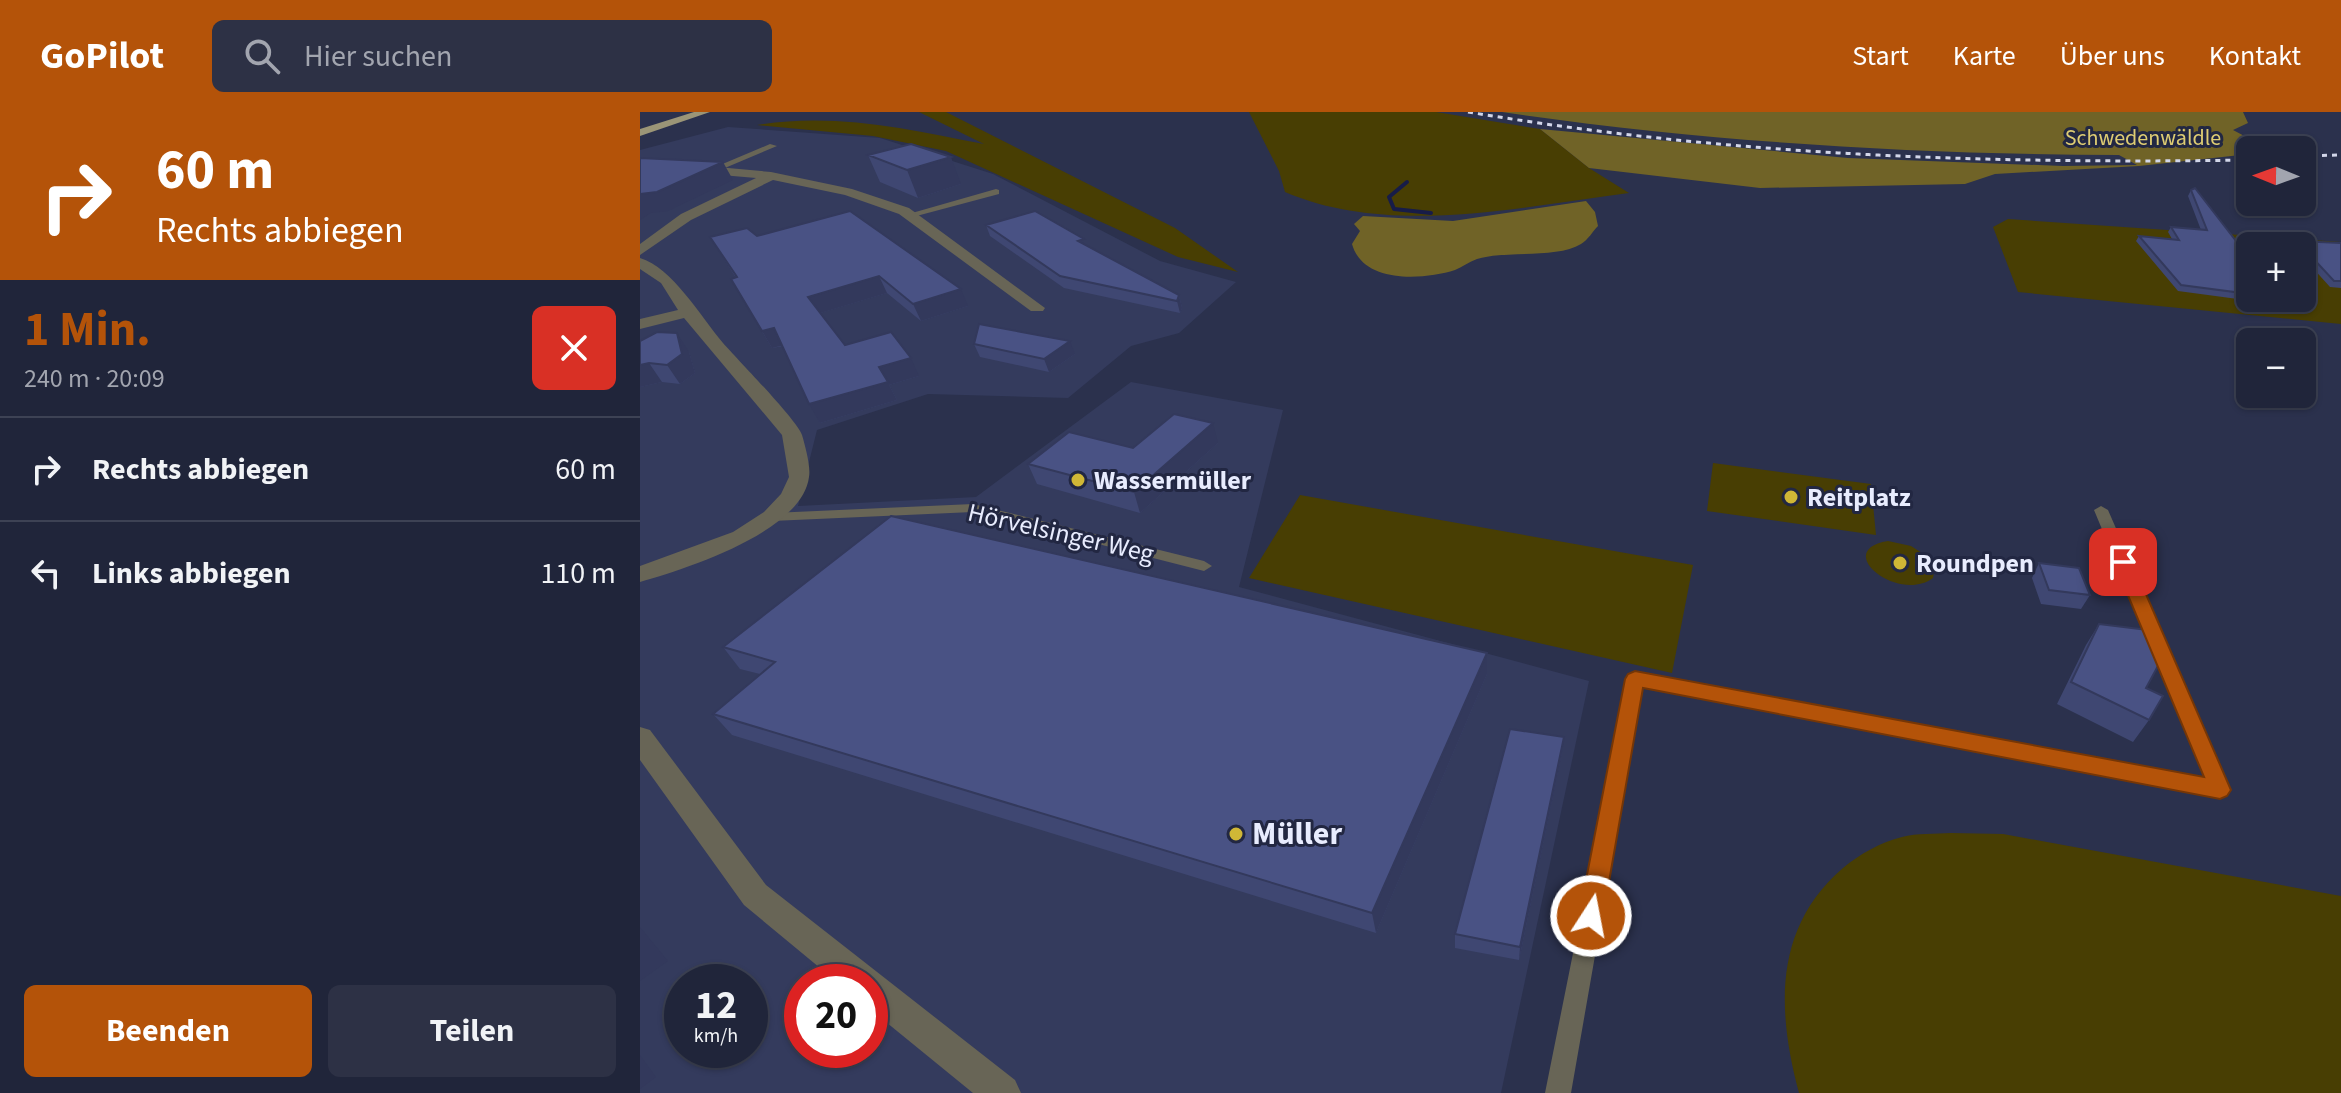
<!DOCTYPE html>
<html lang="de">
<head>
<meta charset="utf-8">
<style>
	body { margin:0; font-family:"Source Sans 3",sans-serif; background:#2d3145; color:#f1f3f6; height:100vh; display:flex; flex-direction:column; font-size:30px; white-space:nowrap }
	* { box-sizing:border-box; margin:0 }
	p { font-size:26px; color:#a2a5af }
	.icon { flex:none; width:44px; height:44px; fill:none; stroke:currentColor; stroke-width:2; stroke-linecap:round; stroke-linejoin:round }
	.map { position:relative; flex:1; overflow:hidden }
	.drawer { display:flex; flex-direction:column; background:#20253a; width:640px }
	.drawer>* { flex:none }
	.top-card { background:#b45309; color:#fff; overflow:hidden }
	.needle { width:52px; rotate:271deg }
	.tools { position:absolute; left:1596px; top:24px; display:grid; gap:16px }
	.tools a { display:grid; place-items:center; width:80px; height:80px; border-radius:12px; background:#20253a; box-shadow:0 2px 6px #0004,0 0 0 2px #3d4254; font-size:40px }
	.speed { position:absolute; left:24px; top:852px; display:flex; gap:16px; font-size:40px; font-weight:700; text-align:center }
	.speed>* { display:grid; place-content:center; width:104px; height:104px; border-radius:50%; background:#20253a; box-shadow:0 2px 6px #0004,0 0 0 2px #3d4254; line-height:1 }
	.speed small { font-size:20px; font-weight:400 }
	.speed .limit { border:12px solid #d22; background:#fff; color:#111 }
	.pin { position:absolute; display:grid; place-items:center; width:68px; height:68px; color:#fff; margin:-34px; border-radius:16px; box-shadow:0 4px 12px #0006 }
	.me { position:absolute; width:88px; margin:-44px; rotate:11deg; stroke-linejoin:round; filter:drop-shadow(0 0 6px #0008) }
	.turn { display:flex; align-items:center; gap:28px; height:168px; padding:0 24px; font-size:36px }
	.turn .icon { width:104px; height:104px; stroke-width:2.5 }
	.turn b { display:block; font-size:56px; line-height:68px }
	.round { display:grid; place-items:center; flex:none; width:84px; height:84px; border-radius:12px; background:#2d3145 }
	.overview { display:flex; align-items:center; justify-content:space-between; height:136px; padding:0 24px }
	h1 { font-size:48px; font-weight:700; line-height:60px; color:#b45309 }
	.cta { display:flex; gap:16px; margin-top:auto; padding:16px 24px }
	.cta a { flex:1; height:92px; border-radius:12px; background:#b45309; color:#fff; font-size:32px; font-weight:700; line-height:92px; text-align:center }
	.cta a+a { background:#2d3145; color:#f1f3f6 }
	ul { padding:0; list-style:none }
	li { display:flex; align-items:center; gap:24px; height:104px; padding:0 24px; border-top:2px solid #3d4254 }
	li div { flex:1 }
	li b { display:block; font-size:30px }
	li em { font-style:normal }
	header { display:flex; align-items:center; gap:48px; box-sizing:border-box; height:112px; padding:0 40px; background:#b45309; color:#fff }
	header strong { font-size:38px }
	nav { display:flex; gap:44px; margin-inline-start:auto; font-size:28px }
	.search { width:560px; height:72px; background:#2d3145; display:flex; align-items:center; gap:20px; box-sizing:border-box; padding:0 28px; border-radius:12px; color:#a2a5af; font-size:30px }
	main { display:flex; flex:1; min-height:0 }
	.map>svg:first-child { display:block }
	.built { fill:#343b5d; fill-rule:evenodd }
	.green { fill:#483e03; fill-rule:evenodd }
	.forest { fill:#706327 }
	.lines { fill:none; stroke-linecap:round; stroke-linejoin:round }
	.stream { stroke:#171c48; stroke-width:4 }
	.lane { fill:#686556; fill-rule:evenodd }
	.street { fill:#686556; fill-rule:evenodd }
	.primary { fill:#9b9577; fill-rule:evenodd }
	.rail { stroke:#d2d6e9; stroke-width:3; stroke-dasharray:5 5; stroke-linecap:butt }
	.wall { fill:#3f4772 }
	.shaded-wall { fill:#33395c }
	.building { fill:#495284; stroke:#33395c; stroke-width:2 }
	.route { fill:#b45309; stroke:#753606; stroke-width:2 }
	.poi-dot { fill:#d0b736; stroke:#222742; stroke-width:3 }
	.labels { text-anchor:middle; dominant-baseline:central; stroke-width:6; stroke-linejoin:round; paint-order:stroke }
	.far-park-label { font-size:22px; fill:#decc73; stroke:#222742 }
	.poi-label { font-size:26px; font-weight:bold; fill:#e8ecfe; stroke:#222742; text-anchor:start }
	.street-label { font-size:26px; fill:#e8ecfe; stroke:#222742 }
	.near-poi-label { font-size:32px; font-weight:bold; fill:#e8ecfe; stroke:#222742; text-anchor:start }
</style>
</head>
<body>
<header>
<strong>GoPilot</strong>
<div class="search"><svg class="icon" aria-label="search" viewBox="0 0 24 24"><circle cx="10" cy="10" r="6"/><path d="M15 15l6 6"/></svg>Hier suchen</div>
<nav><a>Start</a><a>Karte</a><a>Über uns</a><a>Kontakt</a></nav>
</header>
<main>
<section class="drawer">
<div class="top-card">
<div class="turn"><svg class="icon" aria-label="right" viewBox="0 0 24 24"><path d="M7 20v-9h11M14 6l5 5-5 5"/></svg><div><b>60 m</b>Rechts abbiegen</div></div>
</div>
<div class="overview"><div><h1>1 Min.</h1><p>240 m · 20:09</p></div><a class="round" style="background:#d93025;color:#fff"><svg class="icon" aria-label="close" viewBox="0 0 24 24"><path d="M6 6l12 12M18 6L6 18"/></svg></a></div>
<ul>
<li><svg class="icon" aria-label="right" viewBox="0 0 24 24"><path d="M7 20v-9h11M14 6l5 5-5 5"/></svg><div><b>Rechts abbiegen</b></div><em>60 m</em></li>
<li><svg class="icon" aria-label="left" viewBox="0 0 24 24"><path d="M17 20v-9H6M10 6l-5 5 5 5"/></svg><div><b>Links abbiegen</b></div><em>110 m</em></li>
</ul>
<div class="cta"><a>Beenden</a><a>Teilen</a></div>
</section>
<div class="map">
<svg width="1701" height="981" viewBox="0 0 1701 981">
	<rect width="100%" height="100%" fill="#2b314d"/>
	<path class="built" d="M88 15 240 26 353 62 520 149 596 170 539 221 491 234 428 286 288 282 177 318 158 394 336 385 491 270 643 298 599 475 949 569 861 981H0V38ZM42 870H110V938H42ZM162 870H230V938H162Z"/>
	<path class="green" d="M279 0H306L535 116 598 160 538 145 306 39 233 24 117 13C193 0 269 17 344 32Z
		M609 0H796L900 17 949 56 989 81C879 95 750 125 645 80L639 59Z
		M1368 107 1701 130V212L1378 180 1353 115ZM1610 134H1662V186H1610Z
		M1073 351 1231 372 1236 423 1067 399Z
		M660 383 1053 453 1032 561 609 466Z
		M1248 429 1271 434 1290 446 1295 453 1293 466C1258 492 1191 438 1248 429Z
		M1311 721 1363 722 1701 784V981H1159C1137 899 1133 816 1203 756 1220 742 1241 730 1262 725 1277 721 1295 722 1311 721Z"/>
	<path class="forest" d="M862 0H1603L1608 11 1593 18 1631 38H1610V42L1499 54 1355 62 1325 72 1120 76 949 56 900 17 1208 46 1423 54 1497 53 1479 43C1272 42 1067 30 862 0Z
		M946 89 955 100 958 114C953 119 948 128 941 132 917 147 866 138 837 147 829 150 822 155 815 158 783 168 723 172 712 132L720 119 714 112 723 104 813 109Z"/>
	<g class="lines">
		<path class="stream" d="M767 70 749 85 754 97 791 101"/>
		<path class="lane" d="M130 32 137 34 73 61 66 59Z
			M356 77 359 78V82L269 106 265 103Z
			M333 392 564 449 572 454 564 459 333 400 132 409 125 405 132 401Z
			M1461 394 1468 398 1590 678 1587 684 1580 686 1002 575 931 981H905L989 562 995 561 1566 667 1454 398Z"/>
		<path class="street" d="M0 48 131 60 212 77 269 96 405 196 403 199H391L259 102 205 83 133 68 51 108 0 143V132L41 102 116 66 0 56Z
			M0 146C32 155 61 205 83 231 98 248 156 307 162 323 165 333 171 355 169 365 162 420 46 457 0 470V454L93 420 124 400 141 382 149 365 142 323 44 206 0 217V207L38 198 21 171 0 157Z
			M0 615 10 618 126 773 375 968 381 981H333L230 897V870H197L104 793 0 648Z"/>
		<path class="primary" d="M54 0H70L0 24V17Z"/>
		<path class="rail" d="M828 0C1091 44 1344 52 1610 48
			M1662 44 1701 43"/>
	</g>
	<path class="wall" d="M228 43 321 72 278 86 240 70Z
		M1551 78 1610 147V186H1622L1620 190 1538 179 1496 129 1499 124 1532 127 1528 120 1531 115 1561 118 1548 84Z
		M346 113 445 133 539 183 542 196 540 201 424 176 350 124Z
		M117 124 328 194 281 209 247 181 180 201 205 233 279 264 249 273 257 288 180 311 143 234 132 236 91 167 96 166 70 125Z
		M1657 129 1701 131V176L1690 175 1662 144V134H1654Z
		M0 229 49 240 55 261 40 272 22 270 0 275Z
		M334 232 435 242 409 260 340 245Z
		M578 331 500 401 397 372 388 352 493 336Z
		M1399 451 1450 483 1441 497 1401 492 1392 466Z
		M1459 512 1506 576 1509 608 1493 630 1417 592 1446 533Z
		M83 535 847 562 736 821 92 623 73 602 120 562 100 557Z
		M924 625 922 640 879 848 815 836V822Z"/>
	<path class="shaded-wall" d="M311 45 321 72 278 86 267 58Z
		M83 50 93 68 28 99 11 101 0 108V82Z
		M239 164 247 181 177 202 168 185Z
		M321 177 328 194 281 209 273 192Z
		M539 183 542 196 540 201 537 189Z
		M134 216 144 233 132 236 122 219Z
		M37 221 49 240 55 261 40 272 27 253Z
		M430 229 435 242 409 260 404 247Z
		M271 246 279 264 249 273 257 288 180 311 169 292 239 255Z
		M9 251 22 270 0 275V253Z
		M573 311 578 331 500 401 494 380Z
		M847 541V562L736 821 732 801Z
		M924 625 922 640 879 848 880 835Z
		M0 815 28 849 0 869Z
		M0 943 16 965 0 977Z"/>
	<path class="building" d="M271 32 311 45 267 58 228 43Z
		M0 46 83 50 17 80 0 82Z
		M1555 76 1610 147V182L1541 173 1499 124 1539 128 1531 115 1567 118 1551 78Z
		M210 99 321 177 273 192 239 164 168 185 205 233 251 220 271 246 239 255 248 270 169 292 134 216 122 219 91 167 97 165 70 125 107 116 117 124Z
		M395 99 444 127 438 129 539 183 537 189 420 164 346 113Z
		M1657 129 1701 131V169H1694Z
		M339 212 430 229 404 247 334 232Z
		M17 220 37 221 42 242 27 253 9 251 0 253V229Z
		M534 302 573 311 494 380 388 352 429 320 493 336Z
		M251 404 847 541 732 801 73 602 135 550 83 535Z
		M1399 451 1439 456 1450 483 1409 478Z
		M1459 512 1516 519 1525 541 1506 576 1523 584 1509 608 1431 570Z
		M870 617 924 625 880 835 815 822Z"/>
	<path class="route" d="M1483 444 1492 450 1591 678 1587 684 1580 687 1003 576 963 804 960 812 951 815 942 812 939 804 985 567 988 562 995 559 1564 665 1474 450Z"/>
	<g class="poi-dot">
		<circle cx="438" cy="368" r="8"/>
		<circle cx="1151" cy="385" r="8"/>
		<circle cx="1260" cy="451" r="8"/>
		<circle cx="596" cy="722" r="8"/>
	</g>
	<g class="labels">
		<g class="far-park-label">
			<text x="1503" y="26">Schwedenwäldle</text>
		</g>
		<g class="poi-label">
			<text x="454" y="368">Wassermüller</text>
			<text x="1167" y="385">Reitplatz</text>
			<text x="1276" y="451">Roundpen</text>
		</g>
		<g class="street-label">
			<text transform="translate(421 421) rotate(13)">Hörvelsinger Weg</text>
		</g>
		<g class="near-poi-label">
			<text x="612" y="722">Müller</text>
		</g>
	</g>
</svg>
<div class="tools">
<a><svg class="needle" viewBox="-14 -14 28 28"><path d="M0-13l5 13h-10z" fill="#e53935"/><path d="M0 13l5-13h-10z" fill="#a2a5af"/></svg></a>
<a>+</a>
<a>−</a>
</div>
<div class="speed"><div>12<small>km/h</small></div><div class="limit">20</div></div>
<div class="pin" style="left:1483px;top:450px;background:#d93025"><svg class="icon" aria-label="arrive" viewBox="0 0 24 24"><path d="M6 21V4h12l-3 4 3 4H6"/></svg></div>
<svg class="me" style="left:951px;top:804px" viewBox="-20 -20 40 40"><circle r="17" fill="#b45309" stroke="#fff" stroke-width="3"/><path d="M0-11L8 9 0 5-8 9z" fill="#fff"/></svg>
</div>
</main>
</body>
</html>
